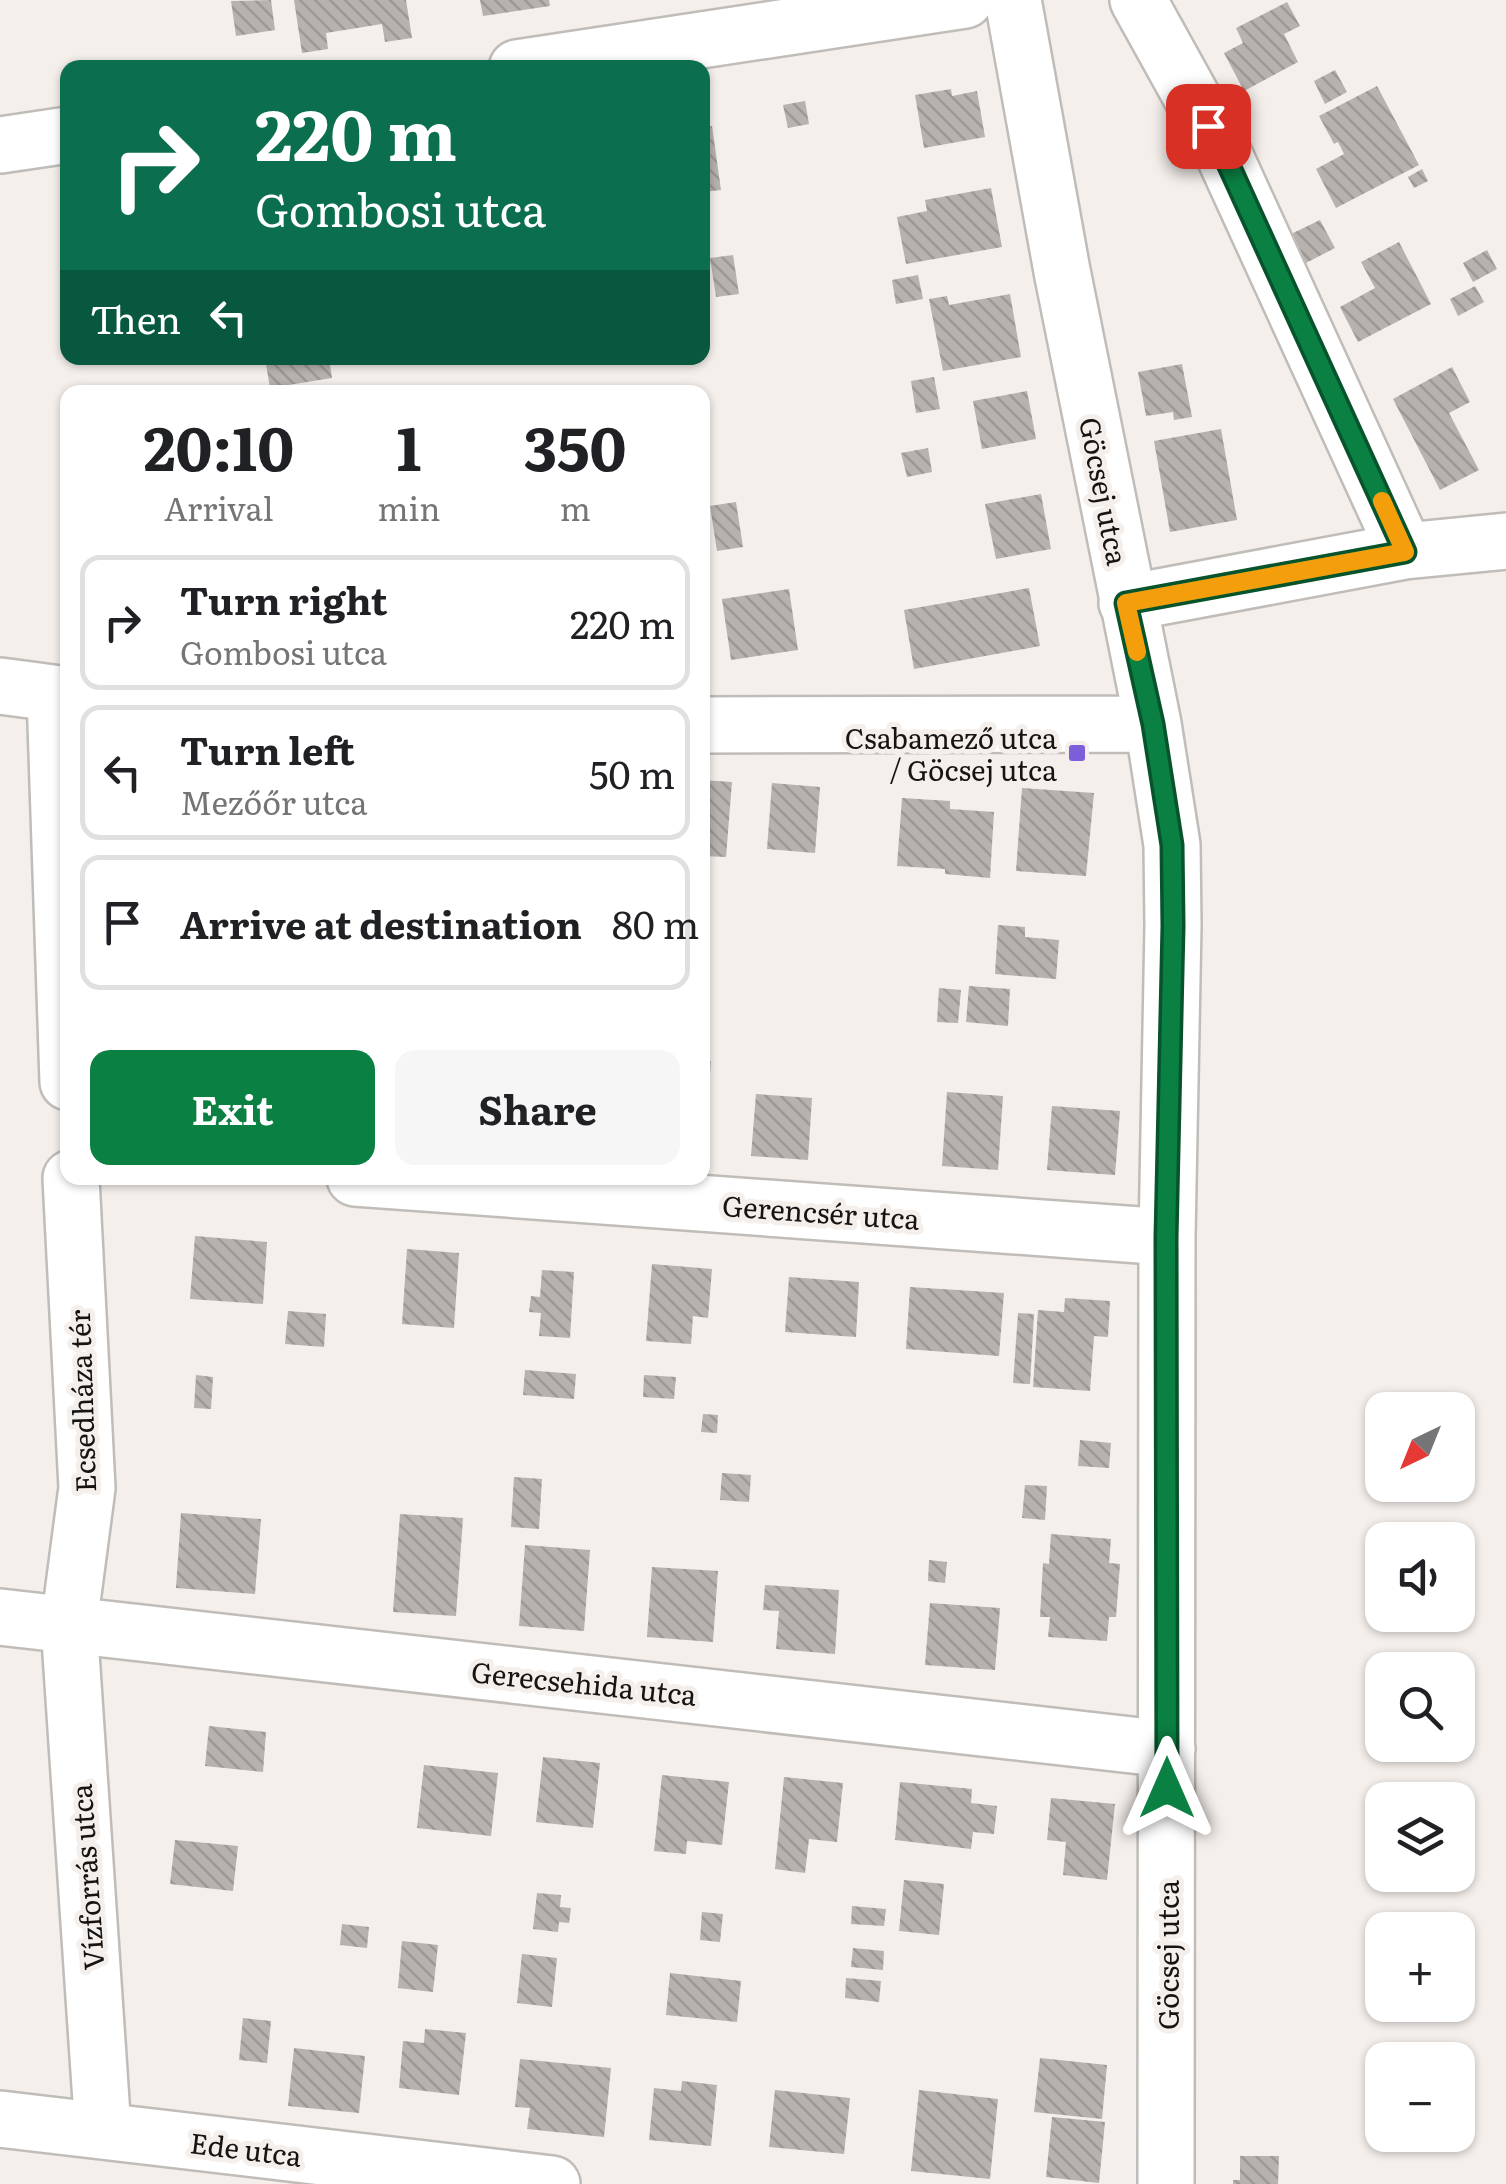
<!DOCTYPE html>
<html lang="en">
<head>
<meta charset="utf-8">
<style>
	body { margin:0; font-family:Literata,serif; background:#f6f6f6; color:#202124; height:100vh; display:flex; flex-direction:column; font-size:38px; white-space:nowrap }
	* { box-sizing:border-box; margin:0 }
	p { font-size:32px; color:#757577 }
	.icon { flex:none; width:55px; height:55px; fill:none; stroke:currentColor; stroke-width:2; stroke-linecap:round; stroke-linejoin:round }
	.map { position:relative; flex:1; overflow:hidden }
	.panel { position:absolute; left:60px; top:385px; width:650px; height:800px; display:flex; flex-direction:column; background:#fff; border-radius:20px; box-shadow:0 2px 8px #0004 }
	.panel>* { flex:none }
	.top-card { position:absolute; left:60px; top:60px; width:650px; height:305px; border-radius:20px; box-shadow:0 2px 8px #0004; background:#0b6e4f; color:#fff; overflow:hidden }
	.needle { width:65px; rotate:223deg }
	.controls { position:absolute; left:1365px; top:1392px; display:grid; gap:20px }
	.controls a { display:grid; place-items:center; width:110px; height:110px; border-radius:20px; background:#fff; box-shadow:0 2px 8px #0004; font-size:50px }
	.pin { position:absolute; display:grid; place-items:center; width:85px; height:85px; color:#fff; margin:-42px; border-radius:20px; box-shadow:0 5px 15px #0006 }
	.me { position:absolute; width:110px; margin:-55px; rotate:0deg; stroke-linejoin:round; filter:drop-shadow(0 0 8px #0008) }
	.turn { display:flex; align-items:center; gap:35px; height:210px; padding:0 30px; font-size:45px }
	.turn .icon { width:130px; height:130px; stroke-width:2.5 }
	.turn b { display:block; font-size:70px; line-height:85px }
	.then { display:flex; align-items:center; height:95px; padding:0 30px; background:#0003; gap:20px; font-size:38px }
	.eta { display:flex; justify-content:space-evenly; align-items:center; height:170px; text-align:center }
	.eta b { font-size:60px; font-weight:700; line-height:70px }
	.cta { display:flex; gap:20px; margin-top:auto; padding:20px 30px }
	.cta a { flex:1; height:115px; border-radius:20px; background:#0b8043; color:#fff; font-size:40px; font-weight:700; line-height:115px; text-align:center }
	.cta a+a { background:#f6f6f6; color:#202124 }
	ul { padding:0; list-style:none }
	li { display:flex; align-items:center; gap:30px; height:135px; margin:0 20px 15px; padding:0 10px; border:5px solid #e0e0e0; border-radius:20px }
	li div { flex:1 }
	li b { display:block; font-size:38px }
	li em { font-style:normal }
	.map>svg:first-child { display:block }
	.building { fill:url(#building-back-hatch) }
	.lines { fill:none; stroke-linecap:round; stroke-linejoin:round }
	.minor-casing { stroke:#c0bcb8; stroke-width:60 }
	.minor { stroke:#fff; stroke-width:55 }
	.route-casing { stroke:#07532c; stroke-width:25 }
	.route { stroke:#0b8043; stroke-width:18 }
	.slow { stroke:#f59e0b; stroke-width:18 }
	.poi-dot { fill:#7c5ed9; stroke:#f4efeb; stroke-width:4 }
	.labels { text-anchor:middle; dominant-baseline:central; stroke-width:10; stroke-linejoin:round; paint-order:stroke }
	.street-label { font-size:28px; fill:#161413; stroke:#f4efeb }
	.poi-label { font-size:28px; fill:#161413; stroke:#f4efeb; text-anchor:end }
</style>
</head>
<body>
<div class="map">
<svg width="1506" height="2184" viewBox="0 0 1506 2184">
	<defs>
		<pattern id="building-back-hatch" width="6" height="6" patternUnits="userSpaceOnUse" patternTransform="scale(2.5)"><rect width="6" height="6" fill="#b7b2ae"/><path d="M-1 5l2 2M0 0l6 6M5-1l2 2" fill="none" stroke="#9d9895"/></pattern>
	</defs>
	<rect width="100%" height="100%" fill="#f4efeb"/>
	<path class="building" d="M271 0 275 30 236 36 231 1Z
		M294 0H406L412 38 385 42 382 24 326 33 328 49 302 53Z
		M480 0H549L550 6 483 16Z
		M1287 2 1300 26 1284 34 1298 62 1244 91 1224 53 1243 43 1236 28Z
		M1335 70 1347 92 1325 104 1314 81Z
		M1377 86 1419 165 1336 208 1316 169 1344 154 1338 142 1334 144 1319 116Z
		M951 89 952 96 977 91 985 137 924 148 915 95Z
		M805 101 809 124 788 128 783 105Z
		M712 126 721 190 702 192V128Z
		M1422 169 1428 181 1414 188 1408 177Z
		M991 188 1002 247 906 264 897 217 927 211 925 200Z
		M1320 220 1335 248 1304 264 1289 235Z
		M1399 242 1431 304 1358 342 1340 307 1375 288 1361 262Z
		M1487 250 1497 269 1473 282 1463 263Z
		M733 255 739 294 716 297 710 258Z
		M918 275 923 299 896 304 892 280Z
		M1475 286 1484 302 1458 316 1450 299Z
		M1010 294 1021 357 943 371 929 299 947 296 949 305Z
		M265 358H329L332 378 270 388Z
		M1182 364 1192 417 1174 420 1173 412 1146 416 1138 372Z
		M1452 367 1470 402 1449 413 1479 470 1440 490 1393 399Z
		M934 377 940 409 916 413 911 381Z
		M1027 391 1036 439 982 449 973 401Z
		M1221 429 1237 520 1170 532 1154 441Z
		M928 448 932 472 907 477 901 453Z
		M1041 494 1051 549 996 559 985 504Z
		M736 502 743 547 717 551 710 506Z
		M1029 588 1040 646 914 669 904 610Z
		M789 589 798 650 731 660 722 599Z
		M702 780 732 782 726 857 702 856Z
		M772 783 820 787 815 853 767 849Z
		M1022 788 1094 793 1086 876 1016 871Z
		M902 798 950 801V809L994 812 990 878 945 874V869L897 866Z
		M998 925 1025 927V937L1059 940 1056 979 995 974Z
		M969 986 1010 989 1008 1026 966 1022Z
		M939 988 961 990 958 1023 937 1022Z
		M702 1061H711L705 1135H702Z
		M947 1092 1003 1096 998 1170 942 1166Z
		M756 1094 812 1098 808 1160 751 1156Z
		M1052 1106 1120 1111 1115 1175 1047 1170Z
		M195 1236 267 1242 263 1304 190 1299Z
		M407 1249 459 1253 454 1328 402 1324Z
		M652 1264 712 1269 708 1318 693 1316 691 1344 646 1341Z
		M542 1270 574 1272 570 1338 539 1336 541 1313 529 1312 531 1296 540 1297Z
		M789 1277 859 1282 856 1337 785 1332Z
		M910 1287 1004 1293 999 1356 906 1349Z
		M1065 1298 1110 1301 1108 1337 1094 1336 1090 1391 1033 1387 1038 1310 1064 1312Z
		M288 1311 326 1314 324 1347 285 1344Z
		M1018 1313 1034 1314 1030 1384 1013 1383Z
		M525 1370 576 1374 574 1399 523 1395Z
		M196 1375 213 1377 211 1409 194 1408Z
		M644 1375 676 1377 674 1399 643 1397Z
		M703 1414 718 1415 717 1433 701 1432Z
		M1080 1440 1111 1443 1109 1468 1078 1466Z
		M722 1473 751 1475 749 1502 720 1500Z
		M514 1477 542 1479 539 1529 511 1527Z
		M1025 1485 1047 1486 1045 1520 1022 1518Z
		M181 1513 261 1519 255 1594 176 1588Z
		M400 1514 463 1518 456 1616 393 1612Z
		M1051 1534 1111 1539 1109 1563 1120 1564 1116 1617H1109L1107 1641 1048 1637 1050 1617H1040L1043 1563 1049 1564Z
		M525 1545 590 1550 584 1631 519 1626Z
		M929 1560 947 1562 945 1583 928 1581Z
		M652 1567 718 1571 713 1642 647 1637Z
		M765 1585 839 1590 835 1654 776 1649 779 1611 763 1610Z
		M930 1603 1000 1608 995 1670 925 1665Z
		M209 1726 266 1732 263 1772 205 1766Z
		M543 1757 600 1763 593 1828 536 1822Z
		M424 1765 498 1773 491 1836 417 1828Z
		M662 1775 729 1782 722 1845 687 1841 686 1854 654 1851Z
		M784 1777 843 1783 837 1842 809 1839 805 1873 775 1869Z
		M900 1782 972 1789 971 1803 997 1806 994 1834 973 1832 971 1849 895 1840Z
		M1051 1798 1115 1804 1107 1880 1063 1875 1066 1842 1047 1840Z
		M175 1840 238 1846 233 1891 170 1884Z
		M904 1880 944 1884 939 1935 899 1931Z
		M537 1893 561 1895 560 1907 571 1908 569 1923 559 1922 558 1932 533 1929Z
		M852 1906 886 1909 884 1926 851 1924Z
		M702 1912 723 1914 720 1942 700 1940Z
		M342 1924 369 1927 367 1948 340 1945Z
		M402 1941 438 1945 433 1992 398 1988Z
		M853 1948 884 1951 883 1970 851 1967Z
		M522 1954 557 1958 552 2007 517 2003Z
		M670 1973 741 1981 737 2022 666 2015Z
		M846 1978 881 1981 879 2002 845 1998Z
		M243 2018 271 2021 267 2063 239 2060Z
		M425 2029 466 2033 459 2095 399 2088 403 2041 424 2043Z
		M294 2048 365 2056 359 2113 288 2106Z
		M1040 2058 1107 2065 1102 2119 1034 2112Z
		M520 2059 611 2068 604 2137 527 2129 530 2108 515 2107Z
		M682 2081 717 2085 711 2146 649 2140 654 2088 681 2091Z
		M775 2090 850 2098 844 2154 769 2147Z
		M919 2090 998 2099 990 2179 911 2171Z
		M1052 2117 1105 2122 1099 2183 1046 2177Z
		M1240 2156H1279L1278 2184H1233V2180H1240Z"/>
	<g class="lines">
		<g class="minor-casing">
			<path id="minor" d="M1013 0 1062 271 1153 724 1172 845 1173 925 1167 1237 1166 2184
				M1138 0 1225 157 1405 551
				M517 68 965 0
				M0 145 68 135
				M1127 603 1405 551 1506 541
				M0 686 68 695
				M55 694 68 1082
				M702 725 1153 724
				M71 1178 87 1488 69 1624 103 2131
				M355 1178 1167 1237
				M0 1617 1167 1749
				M0 2119 552 2184"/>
		</g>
		<use href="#minor" class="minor"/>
	</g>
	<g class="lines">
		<g class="route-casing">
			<path id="route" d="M1167 1788 1166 1237 1173 926 1172 845 1153 724 1126 603 1405 552 1225 157 1208 126"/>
		</g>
		<use href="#route" class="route"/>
		<path class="slow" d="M1137 652 1126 603 1405 552 1382 501"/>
	</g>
	<rect class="poi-dot" x="1067" y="743" width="20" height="20" rx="5"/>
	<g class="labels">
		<g class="street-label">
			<text transform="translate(1105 491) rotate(79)">Göcsej utca</text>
			<text transform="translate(821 1211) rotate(4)">Gerencsér utca</text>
			<text transform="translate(81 1401) rotate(-92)">Ecsedháza tér</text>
			<text transform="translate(584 1682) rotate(6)">Gerecsehida utca</text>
			<text transform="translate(86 1877) rotate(-94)">Vízforrás utca</text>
			<text transform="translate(1167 1955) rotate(-90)">Göcsej utca</text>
			<text transform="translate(246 2148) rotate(7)">Ede utca</text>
		</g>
		<g class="poi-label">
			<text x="1057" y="737">Csabamező utca<tspan x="1057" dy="32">/ Göcsej utca</tspan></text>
		</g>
	</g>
</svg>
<div class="controls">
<a><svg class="needle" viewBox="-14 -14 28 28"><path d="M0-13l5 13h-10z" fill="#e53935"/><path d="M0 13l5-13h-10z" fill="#757577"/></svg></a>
<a><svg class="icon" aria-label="sound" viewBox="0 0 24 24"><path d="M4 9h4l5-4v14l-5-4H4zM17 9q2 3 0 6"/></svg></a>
<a><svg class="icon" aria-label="search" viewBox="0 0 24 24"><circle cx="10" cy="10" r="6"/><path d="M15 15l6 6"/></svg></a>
<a><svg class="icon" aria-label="layers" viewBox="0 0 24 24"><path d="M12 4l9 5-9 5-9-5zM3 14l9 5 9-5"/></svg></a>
<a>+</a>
<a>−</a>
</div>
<div class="pin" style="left:1208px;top:126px;background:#d93025"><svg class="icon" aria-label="arrive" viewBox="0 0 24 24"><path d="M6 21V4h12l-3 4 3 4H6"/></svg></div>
<svg class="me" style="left:1167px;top:1788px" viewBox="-20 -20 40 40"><path d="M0-17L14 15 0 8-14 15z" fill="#0b8043" stroke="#fff" stroke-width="4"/></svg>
<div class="top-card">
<div class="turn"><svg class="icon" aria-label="right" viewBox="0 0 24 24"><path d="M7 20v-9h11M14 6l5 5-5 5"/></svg><div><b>220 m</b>Gombosi utca</div></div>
<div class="then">Then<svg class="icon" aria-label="left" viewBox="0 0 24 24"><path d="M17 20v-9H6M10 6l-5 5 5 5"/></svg></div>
</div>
<section class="panel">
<div class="eta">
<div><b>20:10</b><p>Arrival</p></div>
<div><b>1</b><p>min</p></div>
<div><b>350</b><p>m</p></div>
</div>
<ul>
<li><svg class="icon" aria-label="right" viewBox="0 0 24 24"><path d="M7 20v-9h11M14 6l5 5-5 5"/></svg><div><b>Turn right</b><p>Gombosi utca</p></div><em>220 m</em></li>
<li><svg class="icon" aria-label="left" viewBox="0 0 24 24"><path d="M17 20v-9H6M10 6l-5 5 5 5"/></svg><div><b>Turn left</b><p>Mezőőr utca</p></div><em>50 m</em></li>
<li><svg class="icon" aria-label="arrive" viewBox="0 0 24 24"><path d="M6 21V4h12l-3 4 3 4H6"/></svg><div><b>Arrive at destination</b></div><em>80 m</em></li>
</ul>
<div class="cta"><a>Exit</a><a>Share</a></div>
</section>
</div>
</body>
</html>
